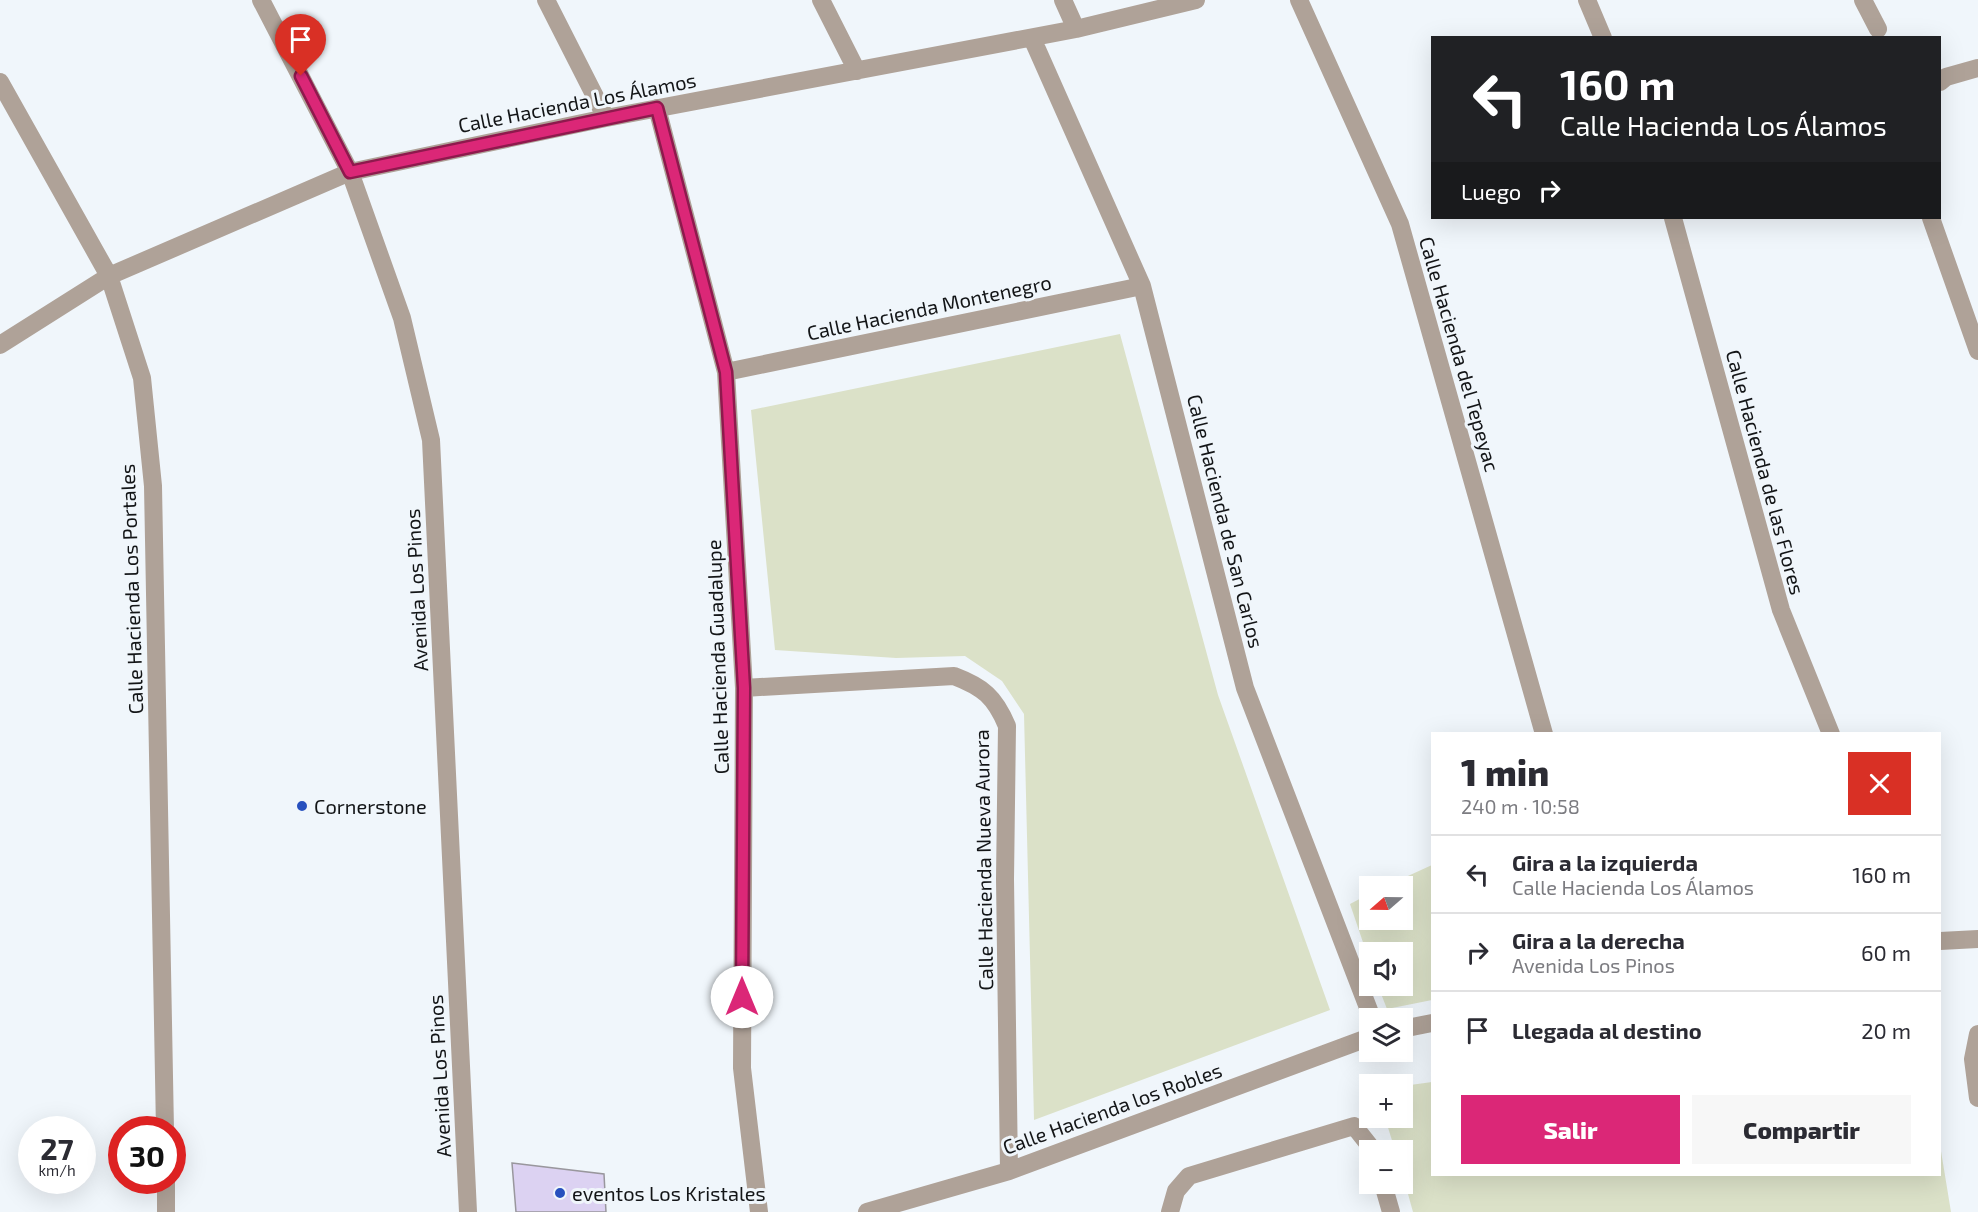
<!DOCTYPE html>
<html lang="es">
<head>
<meta charset="utf-8">
<style>
	body { margin:0; font-family:"Exo 2",sans-serif; background:#f7f7f7; color:#2b2b33; height:100vh; display:flex; flex-direction:column; font-size:22px; white-space:nowrap }
	* { box-sizing:border-box; margin:0 }
	p { font-size:20px; color:#7c7c81 }
	.icon { flex:none; width:33px; height:33px; fill:none; stroke:currentColor; stroke-width:2; stroke-linecap:round; stroke-linejoin:round }
	.map { position:relative; flex:1; overflow:hidden }
	.drawer { position:absolute; left:1431px; top:732px; width:510px; height:444px; display:flex; flex-direction:column; background:#fff; border-radius:0px; box-shadow:0 6px 24px #0002 }
	.drawer>* { flex:none }
	.top-card { position:absolute; left:1431px; top:36px; width:510px; height:183px; border-radius:0px; box-shadow:0 6px 24px #0002; background:#202124; color:#fff; overflow:hidden }
	.needle { width:39px; rotate:250deg }
	.buttons { position:absolute; left:1359px; top:876px; display:grid; gap:12px }
	.buttons a { display:grid; place-items:center; width:54px; height:54px; border-radius:0px; background:#fff; box-shadow:0 6px 24px #0002; font-size:30px }
	.speed { position:absolute; left:18px; top:1116px; display:flex; gap:12px; font-size:30px; font-weight:700; text-align:center }
	.speed>* { display:grid; place-content:center; width:78px; height:78px; border-radius:50%; background:#fff; box-shadow:0 6px 24px #0002; line-height:1 }
	.speed small { font-size:15px; font-weight:400 }
	.speed .limit { border:9px solid #d22; background:#fff; color:#111 }
	.pin { position:absolute; display:grid; place-items:center; width:51px; height:51px; color:#fff; margin:-62px -26px; border-radius:50% 50% 50% 0; rotate:-45deg; box-shadow:0 0 6px #0007 }
	.pin .icon { rotate:45deg }
	.me { position:absolute; width:66px; margin:-33px; rotate:0deg; stroke-linejoin:round; filter:drop-shadow(0 0 4px #0008) }
	.turn { display:flex; align-items:center; gap:21px; height:126px; padding:0 30px; font-size:27px }
	.turn .icon { width:78px; height:78px; stroke-width:2.5 }
	.turn b { display:block; font-size:42px; line-height:51px }
	.then { display:flex; align-items:center; height:57px; padding:0 30px; background:#0003; gap:12px; font-size:22px }
	.round { display:grid; place-items:center; flex:none; width:63px; height:63px; border-radius:0px; background:#f7f7f7 }
	.summary { display:flex; align-items:center; justify-content:space-between; height:102px; padding:0 30px }
	h1 { font-size:36px; font-weight:800; line-height:45px }
	.action { display:flex; gap:12px; margin-top:auto; padding:12px 30px }
	.action a { flex:1; height:69px; border-radius:0px; background:#db2777; color:#fff; font-size:24px; font-weight:800; line-height:69px; text-align:center }
	.action a+a { background:#f7f7f7; color:#2b2b33 }
	ul { padding:0; list-style:none }
	li { display:flex; align-items:center; gap:18px; height:78px; padding:0 30px; border-top:2px solid #e1e1e2 }
	li div { flex:1 }
	li b { display:block; font-size:22px }
	li em { font-style:normal }
	.map>svg:first-child { display:block }
	.green { fill:#dbe1c8 }
	.building { fill:#dcd2f2; stroke:#99979d; stroke-width:1.5 }
	.lines { fill:none; stroke-linecap:round; stroke-linejoin:round }
	.minor { stroke:#afa298; stroke-width:18 }
	.tertiary { stroke:#afa298; stroke-width:18 }
	.route-casing { stroke:#8e194d; stroke-width:15 }
	.route { stroke:#db2777; stroke-width:10 }
	.poi-dot { fill:#2750be; stroke:#f0f6fb; stroke-width:2 }
	.labels { text-anchor:middle; dominant-baseline:central; stroke-width:6; stroke-linejoin:round; paint-order:stroke }
	.street-label { font-size:20px; fill:#131517; stroke:#f0f6fb }
	.poi-label { font-size:20px; fill:#131517; stroke:#f0f6fb; text-anchor:start }
</style>
</head>
<body>
<div class="map">
<svg width="1978" height="1212" viewBox="0 0 1978 1212">
	<rect width="100%" height="100%" fill="#f0f6fb"/>
	<path class="green" d="M1120 334 1218 695 1330 1010 1034 1120 1024 714 1002 681 965 656 896 658 775 650 751 410Z
		M1432 865V1000L1387 1009 1378 986H1402V952H1370L1369 960 1350 904 1369 894 1370 920H1402V886H1386Z
		M1432 1082V1174H1940V1145L1951 1212H1413L1403 1176 1402 1150H1395L1385 1118H1402L1403 1086Z"/>
	<path class="building" d="M512 1163 604 1174 606 1212H516Z"/>
	<g class="lines">
		<path class="minor" d="M546 0 606 118
			M821 0 857 71
			M1063 0 1076 29
			M1299 0 1400 224 1544 734
			M1587 0 1603 38
			M1863 0 1878 29
			M1032 38 1142 286 1245 688 1372 1018
			M0 82 109 276 142 378 153 486 165 1130
			M1940 82 1946 77 1978 68
			M657 108 726 372 744 688 742 1068 759 1212
			M1673 218 1781 610 1831 734
			M1931 218 1978 351
			M0 345 109 276 350 172 606 118 1076 29 1196 0
			M726 372 1142 286
			M744 688 954 676C983 687 995 697 1007 726L1005 879 1009 1171
			M1940 941 1978 939
			M1402 1029 1432 1023
			M1978 1034 1973 1059 1978 1098
			M166 1180V1212
			M1383 1184 1391 1212
			M867 1212 1009 1171 1370 1037
			M1170 1212 1176 1191 1189 1176 1354 1126 1373 1150"/>
		<path class="tertiary" d="M261 0 350 172 402 318 431 440 468 1212"/>
	</g>
	<g class="lines">
		<g class="route-casing">
			<path id="route" d="M301 76 350 172 657 108 726 372 744 688 742 997"/>
		</g>
		<use href="#route" class="route"/>
	</g>
	<g class="poi-dot">
		<circle cx="302" cy="806" r="6"/>
		<circle cx="560" cy="1193" r="6"/>
	</g>
	<g class="labels">
		<g class="street-label">
			<text transform="translate(577 102) rotate(-11)">Calle Hacienda Los Álamos</text>
			<text transform="translate(929 307) rotate(-12)">Calle Hacienda Montenegro</text>
			<text transform="translate(1460 354) rotate(74)">Calle Hacienda del Tepeyac</text>
			<text transform="translate(1766 472) rotate(75)">Calle Hacienda de las Flores</text>
			<text transform="translate(1226 521) rotate(76)">Calle Hacienda de San Carlos</text>
			<text transform="translate(131 589) rotate(-92)">Calle Hacienda Los Portales</text>
			<text transform="translate(416 590) rotate(-93)">Avenida Los Pinos</text>
			<text transform="translate(717 657) rotate(-92)">Calle Hacienda Guadalupe</text>
			<text transform="translate(983 860) rotate(-91)">Calle Hacienda Nueva Aurora</text>
			<text transform="translate(439 1076) rotate(-93)">Avenida Los Pinos</text>
			<text transform="translate(1112 1108) rotate(-20)">Calle Hacienda los Robles</text>
		</g>
		<g class="poi-label">
			<text x="314" y="806">Cornerstone</text>
			<text x="572" y="1193">eventos Los Kristales</text>
		</g>
	</g>
</svg>
<div class="buttons">
<a><svg class="needle" viewBox="-14 -14 28 28"><path d="M0-13l5 13h-10z" fill="#e53935"/><path d="M0 13l5-13h-10z" fill="#7c7c81"/></svg></a>
<a><svg class="icon" aria-label="sound" viewBox="0 0 24 24"><path d="M4 9h4l5-4v14l-5-4H4zM17 9q2 3 0 6"/></svg></a>
<a><svg class="icon" aria-label="layers" viewBox="0 0 24 24"><path d="M12 4l9 5-9 5-9-5zM3 14l9 5 9-5"/></svg></a>
<a>+</a>
<a>−</a>
</div>
<div class="speed"><div>27<small>km/h</small></div><div class="limit">30</div></div>
<div class="pin" style="left:301px;top:76px;background:#d93025"><svg class="icon" aria-label="arrive" viewBox="0 0 24 24"><path d="M6 21V4h12l-3 4 3 4H6"/></svg></div>
<svg class="me" style="left:742px;top:997px" viewBox="-20 -20 40 40"><circle r="19" fill="#fff"/><path d="M0-13L10 11 0 6-10 11z" fill="#db2777"/></svg>
<div class="top-card">
<div class="turn"><svg class="icon" aria-label="left" viewBox="0 0 24 24"><path d="M17 20v-9H6M10 6l-5 5 5 5"/></svg><div><b>160 m</b>Calle Hacienda Los Álamos</div></div>
<div class="then">Luego<svg class="icon" aria-label="right" viewBox="0 0 24 24"><path d="M7 20v-9h11M14 6l5 5-5 5"/></svg></div>
</div>
<section class="drawer">
<div class="summary"><div><h1>1 min</h1><p>240 m · 10:58</p></div><a class="round" style="background:#d93025;color:#fff"><svg class="icon" aria-label="close" viewBox="0 0 24 24"><path d="M6 6l12 12M18 6L6 18"/></svg></a></div>
<ul>
<li><svg class="icon" aria-label="left" viewBox="0 0 24 24"><path d="M17 20v-9H6M10 6l-5 5 5 5"/></svg><div><b>Gira a la izquierda</b><p>Calle Hacienda Los Álamos</p></div><em>160 m</em></li>
<li><svg class="icon" aria-label="right" viewBox="0 0 24 24"><path d="M7 20v-9h11M14 6l5 5-5 5"/></svg><div><b>Gira a la derecha</b><p>Avenida Los Pinos</p></div><em>60 m</em></li>
<li><svg class="icon" aria-label="arrive" viewBox="0 0 24 24"><path d="M6 21V4h12l-3 4 3 4H6"/></svg><div><b>Llegada al destino</b></div><em>20 m</em></li>
</ul>
<div class="action"><a>Salir</a><a>Compartir</a></div>
</section>
</div>
</body>
</html>
